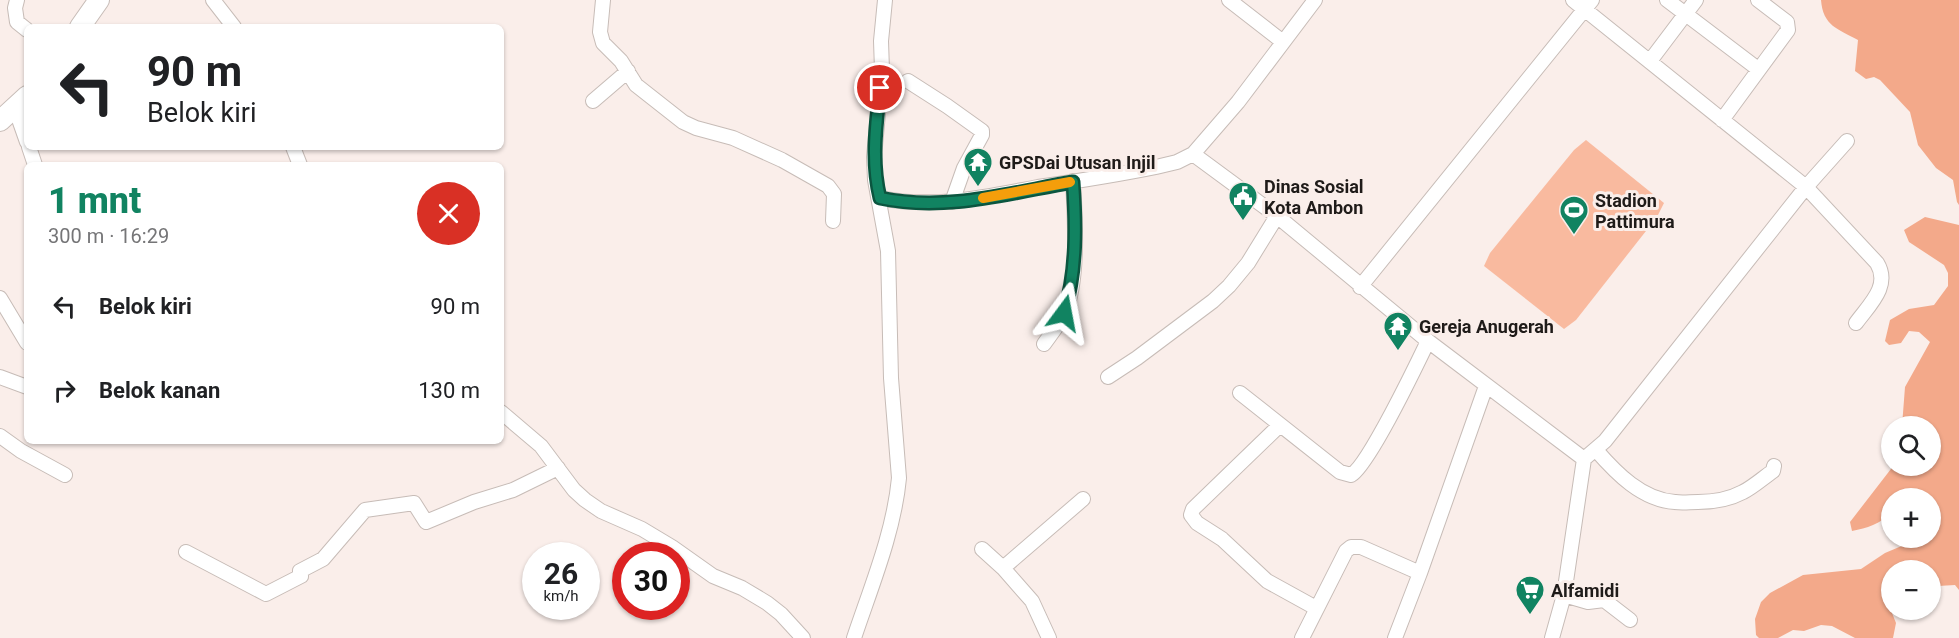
<!DOCTYPE html>
<html lang="id">
<head>
<meta charset="utf-8">
<style>
	body { margin:0; font-family:Roboto,sans-serif; background:#f2f2f2; color:#202124; height:100vh; display:flex; flex-direction:column; font-size:22px; white-space:nowrap }
	* { box-sizing:border-box; margin:0 }
	p { font-size:20px; color:#757577 }
	.icon { flex:none; width:33px; height:33px; fill:none; stroke:currentColor; stroke-width:2; stroke-linecap:round; stroke-linejoin:round }
	.map { position:relative; flex:1; overflow:hidden }
	.details { position:absolute; left:24px; top:162px; width:480px; height:282px; display:flex; flex-direction:column; background:#fff; border-radius:9px; box-shadow:0 2px 4px #0004 }
	.details>* { flex:none }
	.top-card { position:absolute; left:24px; top:24px; width:480px; height:126px; border-radius:9px; box-shadow:0 2px 4px #0004; background:#fff; color:#202124; overflow:hidden }
	.controls { position:absolute; left:1881px; top:416px; display:grid; gap:12px }
	.controls a { display:grid; place-items:center; width:60px; height:60px; border-radius:50%; background:#fff; box-shadow:0 2px 4px #0004; font-size:30px }
	.speed { position:absolute; left:522px; top:542px; display:flex; gap:12px; font-size:30px; font-weight:700; text-align:center }
	.speed>* { display:grid; place-content:center; width:78px; height:78px; border-radius:50%; background:#fff; box-shadow:0 2px 4px #0004; line-height:1 }
	.speed small { font-size:15px; font-weight:400 }
	.speed .limit { border:9px solid #d22; background:#fff; color:#111 }
	.pin { position:absolute; display:grid; place-items:center; width:51px; height:51px; color:#fff; margin:-26px; border:3px solid #fff; border-radius:50%; box-shadow:0 2px 6px #0007 }
	.me { position:absolute; width:66px; margin:-33px; rotate:13deg; stroke-linejoin:round; filter:drop-shadow(0 0 4px #0008) }
	.turn { display:flex; align-items:center; gap:21px; height:126px; padding:0 24px; font-size:27px }
	.turn .icon { width:78px; height:78px; stroke-width:2.5 }
	.turn b { display:block; font-size:42px; line-height:51px }
	.round { display:grid; place-items:center; flex:none; width:63px; height:63px; border-radius:32px; background:#f2f2f2 }
	.headline { display:flex; align-items:center; justify-content:space-between; height:102px; padding:0 24px }
	h1 { font-size:36px; font-weight:800; line-height:45px; color:#118361 }
	ul { padding:0; list-style:none }
	li { display:flex; align-items:center; gap:18px; height:84px; padding:0 24px }
	li div { flex:1 }
	li b { display:block; font-size:22px }
	li em { font-style:normal }
	.map>svg:first-child { display:block }
	.green { fill:#f9ba9f }
	.forest { fill:#f3a98a }
	.lines { fill:none; stroke-linecap:round; stroke-linejoin:round }
	.minor-casing { stroke:#c7bcb7; stroke-width:16 }
	.highway-casing { stroke:#c7bcb7; stroke-width:22 }
	.minor { stroke:#fff; stroke-width:14 }
	.highway { stroke:#fff; stroke-width:20 }
	.route-casing { stroke:#0b553f; stroke-width:15 }
	.route { stroke:#118361; stroke-width:10 }
	.slow { stroke:#f59e0b; stroke-width:10 }
	.labels { text-anchor:middle; dominant-baseline:central; stroke-width:6; stroke-linejoin:round; paint-order:stroke }
	.poi-label { font-size:18px; font-weight:bold; fill:#1f1b19; stroke:#faeeea; text-anchor:start }
</style>
</head>
<body>
<div class="map">
<svg width="1959" height="638" viewBox="0 0 1959 638">
	<rect width="100%" height="100%" fill="#faeeea"/>
	<path class="green" d="M1586 140 1664 203 1657 217 1576 320 1564 329 1484 266 1490 253 1574 150Z"/>
	<path class="forest" d="M1821 0H1959V205L1957 202 1953 180 1936 168 1918 145 1910 112 1880 80 1874 77 1866 79 1855 71 1858 40C1838 29 1823 26 1821 0Z
		M1925 217 1959 225V590L1955 585 1938 586 1931 592 1930 570H1892V609H1895L1892 613 1896 623 1893 638H1855L1832 626 1821 625 1804 631 1793 630 1778 638H1759L1756 635 1755 619 1761 602 1770 593 1803 575 1861 569 1885 553 1923 537H1930L1931 529 1937 522 1930 498H1892L1891 513C1880 524 1867 528 1852 531L1850 522 1894 465H1930V426H1902L1905 387 1930 342 1919 332 1909 331 1901 343 1889 345 1885 341 1890 320 1909 309 1934 305 1948 286V273L1944 265 1909 242 1904 230Z"/>
	<g class="lines">
		<g class="minor-casing">
			<path id="minor" d="M17 0 15 8 17 22 27 30
				M213 0 234 27
				M603 0 600 32 603 43 621 61 636 85 683 122 696 128 733 138 782 160 828 186 834 194 833 221
				M1229 0 1283 42
				M1573 0 1806 187 1877 263C1891 286 1869 305 1856 323
				M1667 0 1758 69
				M1650 61 1696 0
				M908 81 947 106 982 131V135L964 168 952 202
				M593 101 628 71
				M15 108 27 142
				M1722 120 1788 30 1787 22 1758 0
				M29 147 35 165
				M293 147 300 165
				M1193 154 1277 216 1428 341 1584 459
				M880 198C934 209 985 197 1038 187 1078 181 1117 175 1156 167L1177 162 1193 154 1238 102 1315 0
				M1360 287 1592 0
				M0 298 27 343
				M1044 344C1051 334 1060 323 1065 312 1079 280 1075 217 1073 181
				M0 377 27 387
				M1108 377 1137 358 1213 301 1229 286 1248 263 1277 216
				M1240 393 1340 472 1351 475C1368 466 1417 364 1428 341
				M501 412 541 446 574 490 585 500 601 511 642 529 672 547 713 576 742 588 767 603 781 614 803 638
				M1280 425 1193 509 1191 515 1197 523 1222 539 1267 581 1316 608
				M0 436 21 451 65 475
				M1596 450C1616 473 1642 500 1675 502 1682 503 1690 502 1698 502 1714 502 1728 500 1743 492 1753 487 1763 478 1773 471L1774 466
				M982 549 1003 568 1032 601 1049 638
				M186 552 266 594 301 576 300 571 323 559 365 510 414 503 426 522 474 502 513 490 558 468
				M1003 568 1083 499
				M1564 595 1588 602 1604 600 1630 620
				M854 638C871 587 894 532 899 478L891 378 888 251 875 180 874 157 882 70 881 41 885 0
				M1302 638 1346 551 1351 547H1361L1420 573 1486 386
				M1395 638 1420 573
				M1552 638 1564 595 1584 459 1605 441 1806 187 1847 141"/>
		</g>
		<g class="highway-casing">
			<path id="highway" d="M80 27 99 0
				M0 121 27 96"/>
		</g>
		<use href="#minor" class="minor"/>
		<use href="#highway" class="highway"/>
	</g>
	<g class="lines">
		<g class="route-casing">
			<path id="route" d="M880 88C876 125 871 161 880 198 945 212 1009 193 1073 182 1076 224 1077 271 1064 313"/>
		</g>
		<use href="#route" class="route"/>
		<path class="slow" d="M983 198 1070 182"/>
	</g>
	<defs>
		<g id="temple-pin" transform="scale(1.5)"><path d="M0 17L-7.5 6A9.5 9.5 0 1 1 7.5 6Z" fill="#118361" stroke="#faeeea"/><path d="M0-6L5-2H3V0L6.5 2.5H4V6H1.5V3h-3V6H-4V2.5H-6.5L-3 0V-2H-5Z" fill="#fff"/></g>
		<g id="civic-pin" transform="scale(1.5)"><path d="M0 17L-7.5 6A9.5 9.5 0 1 1 7.5 6Z" fill="#118361" stroke="#faeeea"/><path d="M-.6-6.5H3V-4.5H.6V-3L4-1V1h2V6H-6V1h2V-1L-.6-3ZM-1.2 2.5V6h2.4V2.5Z" fill="#fff"/></g>
		<g id="stadium-pin" transform="scale(1.5)"><path d="M0 17L-7.5 6A9.5 9.5 0 1 1 7.5 6Z" fill="#118361" stroke="#faeeea"/><path d="M0-5a6.5 5 0 1 0 0 10a6.5 5 0 1 0 0-10ZM-3.5-1.8h7v3.6h-7Z" fill="#fff"/></g>
		<g id="supermarket-pin" transform="scale(1.5)"><path d="M0 17L-7.5 6A9.5 9.5 0 1 1 7.5 6Z" fill="#118361" stroke="#faeeea"/><path d="M-6-5.5h2.5l.6 2H6L4.5 2H-2.5L-4.4-4H-6ZM-1.5 3.2a1.3 1.3 0 1 0 .1 0ZM3 3.2a1.3 1.3 0 1 0 .1 0Z" fill="#fff"/></g>
	</defs>
	<g fill-rule="evenodd">
		<use href="#temple-pin" x="978" y="162"/>
		<use href="#civic-pin" x="1243" y="196"/>
		<use href="#stadium-pin" x="1574" y="210"/>
		<use href="#temple-pin" x="1398" y="326"/>
		<use href="#supermarket-pin" x="1530" y="590"/>
	</g>
	<g class="labels">
		<g class="poi-label">
			<text x="999" y="162">GPSDai Utusan Injil</text>
			<text x="1264" y="186">Dinas Sosial<tspan x="1264" dy="21">Kota Ambon</tspan></text>
			<text x="1595" y="200">Stadion<tspan x="1595" dy="21">Pattimura</tspan></text>
			<text x="1419" y="326">Gereja Anugerah</text>
			<text x="1551" y="590">Alfamidi</text>
		</g>
	</g>
</svg>
<div class="controls">
<a><svg class="icon" aria-label="search" viewBox="0 0 24 24"><circle cx="10" cy="10" r="6"/><path d="M15 15l6 6"/></svg></a>
<a>+</a>
<a>−</a>
</div>
<div class="speed"><div>26<small>km/h</small></div><div class="limit">30</div></div>
<div class="pin" style="left:880px;top:88px;background:#d93025"><svg class="icon" aria-label="arrive" viewBox="0 0 24 24"><path d="M6 21V4h12l-3 4 3 4H6"/></svg></div>
<svg class="me" style="left:1064px;top:313px" viewBox="-20 -20 40 40"><path d="M0-17L14 15 0 8-14 15z" fill="#118361" stroke="#fff" stroke-width="4"/></svg>
<div class="top-card">
<div class="turn"><svg class="icon" aria-label="left" viewBox="0 0 24 24"><path d="M17 20v-9H6M10 6l-5 5 5 5"/></svg><div><b>90 m</b>Belok kiri</div></div>
</div>
<section class="details">
<div class="headline"><div><h1>1 mnt</h1><p>300 m · 16:29</p></div><a class="round" style="background:#d93025;color:#fff"><svg class="icon" aria-label="close" viewBox="0 0 24 24"><path d="M6 6l12 12M18 6L6 18"/></svg></a></div>
<ul>
<li><svg class="icon" aria-label="left" viewBox="0 0 24 24"><path d="M17 20v-9H6M10 6l-5 5 5 5"/></svg><div><b>Belok kiri</b></div><em>90 m</em></li>
<li><svg class="icon" aria-label="right" viewBox="0 0 24 24"><path d="M7 20v-9h11M14 6l5 5-5 5"/></svg><div><b>Belok kanan</b></div><em>130 m</em></li>
</ul>
</section>
</div>
</body>
</html>
